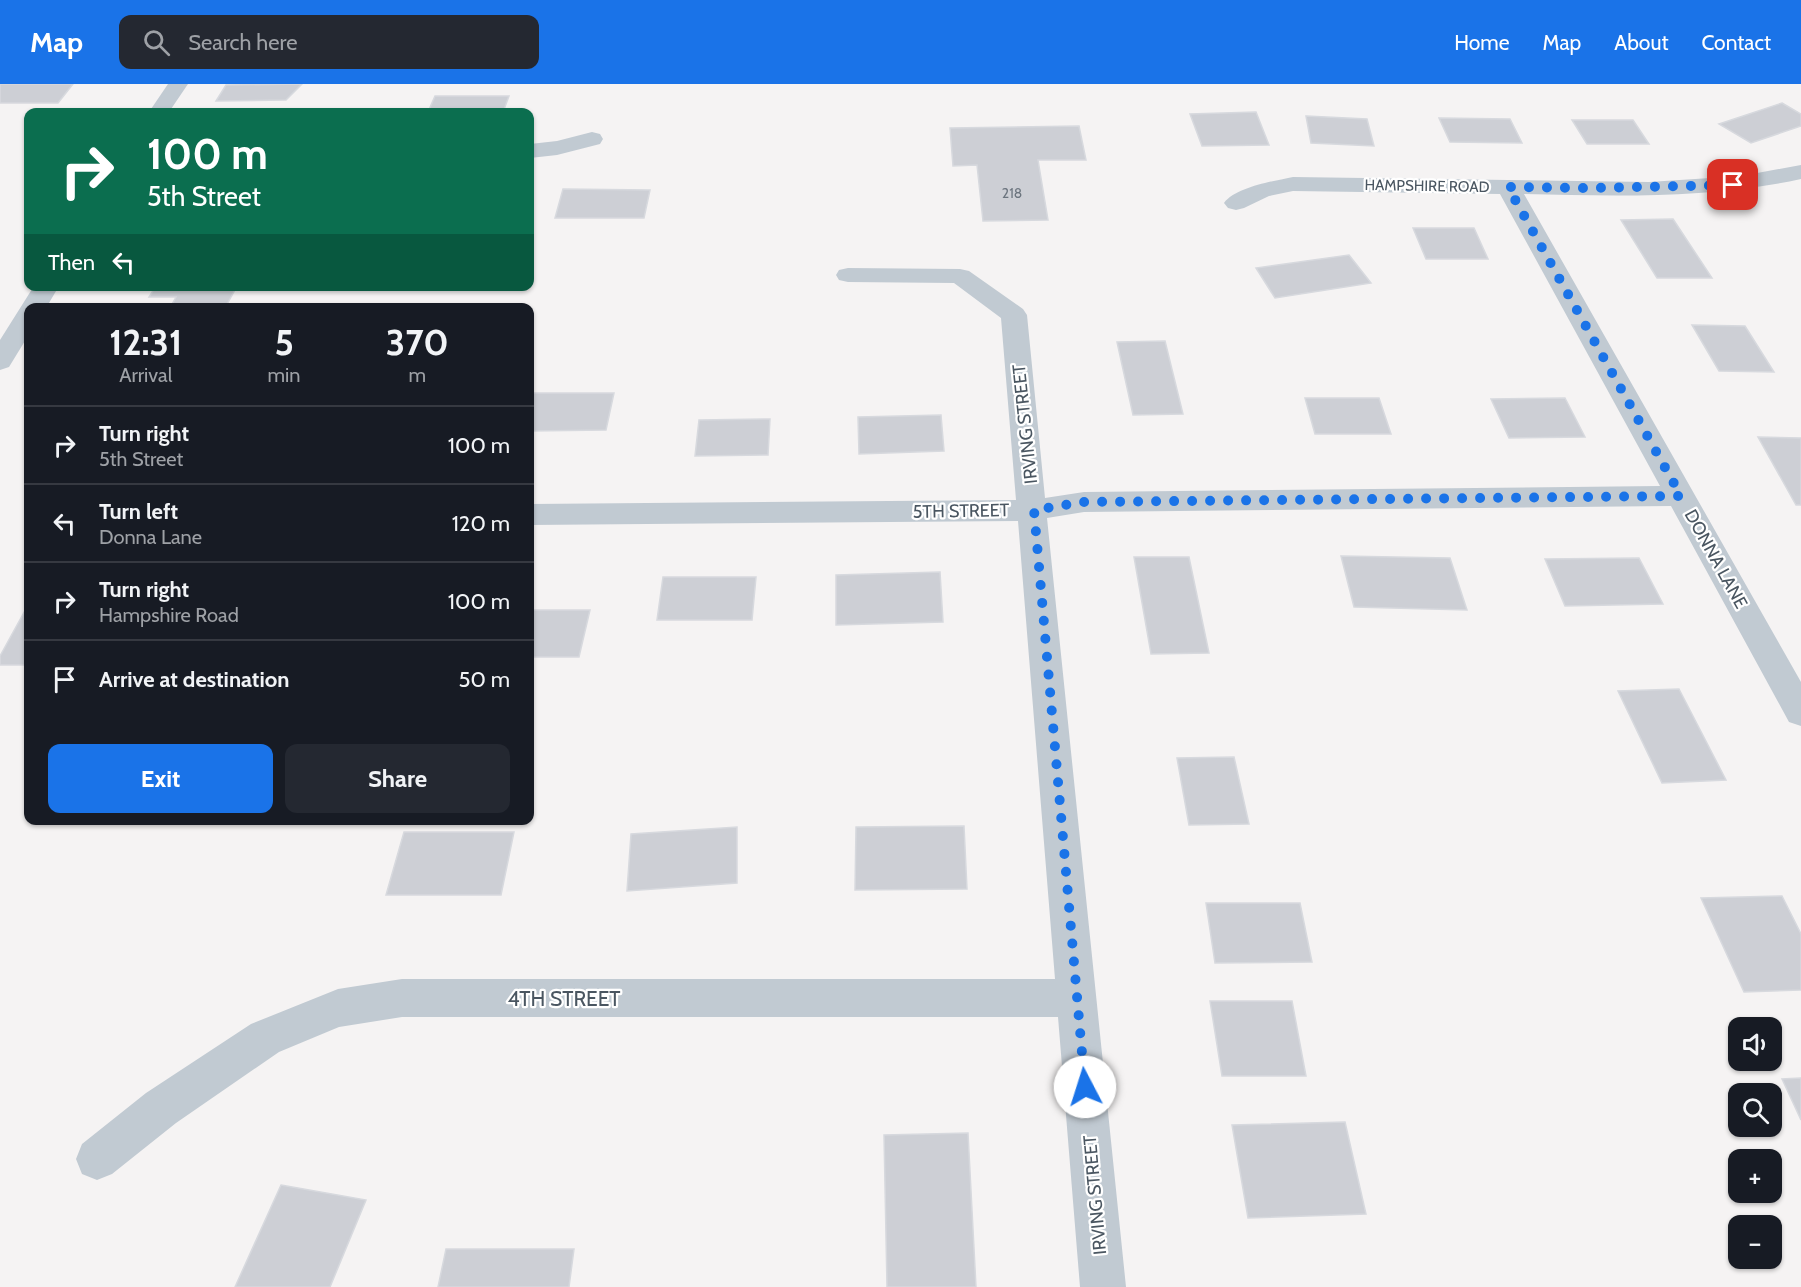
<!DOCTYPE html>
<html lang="en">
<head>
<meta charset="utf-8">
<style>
	body { margin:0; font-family:Cabin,sans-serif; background:#242831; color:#f1f3f6; height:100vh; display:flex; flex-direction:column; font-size:22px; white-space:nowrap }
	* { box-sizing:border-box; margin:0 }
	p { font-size:20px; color:#9ea1a6 }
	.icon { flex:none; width:33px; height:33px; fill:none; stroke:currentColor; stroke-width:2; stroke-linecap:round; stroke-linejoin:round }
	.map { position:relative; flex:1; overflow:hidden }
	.panel { position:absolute; left:24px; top:219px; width:510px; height:522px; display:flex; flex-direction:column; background:#171b24; border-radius:12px; box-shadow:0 2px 4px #0004 }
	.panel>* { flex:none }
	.guide { position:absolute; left:24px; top:24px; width:510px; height:183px; border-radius:12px; box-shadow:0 2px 4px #0004; background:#0b6e4f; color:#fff; overflow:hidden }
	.controls { position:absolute; left:1728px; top:933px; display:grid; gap:12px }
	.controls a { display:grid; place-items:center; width:54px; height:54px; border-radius:12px; background:#171b24; box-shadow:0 2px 4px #0004; font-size:30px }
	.pin { position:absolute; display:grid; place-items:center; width:51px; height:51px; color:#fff; margin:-26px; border-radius:12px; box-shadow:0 3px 9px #0006 }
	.me { position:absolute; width:66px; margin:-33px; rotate:355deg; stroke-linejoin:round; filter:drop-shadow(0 0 4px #0008) }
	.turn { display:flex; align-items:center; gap:21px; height:126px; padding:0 24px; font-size:27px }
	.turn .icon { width:78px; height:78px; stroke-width:2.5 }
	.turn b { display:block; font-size:42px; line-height:51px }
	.then { display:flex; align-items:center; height:57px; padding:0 24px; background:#0003; gap:12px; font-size:22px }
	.eta { display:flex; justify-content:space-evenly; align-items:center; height:102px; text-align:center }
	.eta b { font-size:36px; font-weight:700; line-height:42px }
	.primary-button { display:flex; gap:12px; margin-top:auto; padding:12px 24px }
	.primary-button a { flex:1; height:69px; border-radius:12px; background:#1a73e8; color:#fff; font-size:24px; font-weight:700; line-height:69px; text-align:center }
	.primary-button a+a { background:#242831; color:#f1f3f6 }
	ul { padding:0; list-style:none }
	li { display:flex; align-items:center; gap:18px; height:78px; padding:0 24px; border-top:2px solid #363941 }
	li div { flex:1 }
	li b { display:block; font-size:22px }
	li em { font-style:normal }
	header { display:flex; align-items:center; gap:36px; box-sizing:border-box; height:84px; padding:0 30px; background:#1a73e8; color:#fff }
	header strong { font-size:28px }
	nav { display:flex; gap:33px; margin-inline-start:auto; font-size:21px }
	.search { width:420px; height:54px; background:#242831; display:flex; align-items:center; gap:15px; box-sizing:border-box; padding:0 21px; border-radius:12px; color:#9ea1a6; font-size:22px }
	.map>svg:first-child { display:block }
	.building { fill:#cdcfd5; stroke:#d7d9de; stroke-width:1.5 }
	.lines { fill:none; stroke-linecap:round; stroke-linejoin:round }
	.minor { fill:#c1cad2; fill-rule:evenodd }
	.route { stroke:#1a73e8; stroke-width:10; stroke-dasharray:0 18 }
	.labels { text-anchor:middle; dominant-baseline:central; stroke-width:4.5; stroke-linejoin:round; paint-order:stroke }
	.far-number-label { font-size:14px; fill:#6b747e }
	.far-street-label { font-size:15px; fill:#4a5661; stroke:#fff }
	.street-label { font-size:18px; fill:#4a5661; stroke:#fff }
	.near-street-label { font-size:21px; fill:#4a5661; stroke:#fff }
</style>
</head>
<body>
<header>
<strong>Map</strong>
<div class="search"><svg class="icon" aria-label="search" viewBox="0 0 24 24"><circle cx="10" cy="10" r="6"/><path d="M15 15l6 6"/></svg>Search here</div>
<nav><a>Home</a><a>Map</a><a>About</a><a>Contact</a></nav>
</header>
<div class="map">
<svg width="1801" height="1203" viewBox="0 0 1801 1203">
	<rect width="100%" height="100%" fill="#f5f3f3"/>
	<path class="building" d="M0 0H73L58 19H0Z
		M302 0 286 16 216 17 226 1Z
		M435 12H509L503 28H428Z
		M1782 19 1801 30V42L1751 59 1719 40Z
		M1256 28 1269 61 1202 62 1190 30Z
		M1306 32 1367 35 1374 62 1311 59Z
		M1439 34 1510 35 1522 59 1450 58Z
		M1572 36H1633L1649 60H1587Z
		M1079 42 1086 76H1038L1048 136 983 137 977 81 953 82 950 44Z
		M563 105 650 106 644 134H555Z
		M1673 135 1712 194H1657L1621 136Z
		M1413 144H1474L1488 175H1426Z
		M1349 171 1371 199 1275 214 1256 184Z
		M156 202H208L236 204 226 222 170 224 176 213H149Z
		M1692 241 1745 242 1774 288 1719 287Z
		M1165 257 1183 330 1133 331 1117 258Z
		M530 309H614L606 346 530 347Z
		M1305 314H1379L1391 350H1315Z
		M1565 314 1585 353 1509 354 1491 315Z
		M941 331 944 367 859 370 858 333Z
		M770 335 768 371 695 372 699 336Z
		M1758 353 1801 354V421H1796Z
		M1341 472 1450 474 1467 526 1354 523Z
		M1134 473H1189L1209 569 1151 570Z
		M1639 474 1663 520 1565 522 1545 475Z
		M940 488 943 538 836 541V491Z
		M663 493H756L752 536H657Z
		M28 521V581H0V572Z
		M530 526H590L579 573H530Z
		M1679 605 1726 696 1662 699 1618 607Z
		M1234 673 1249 740 1189 741 1177 674Z
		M964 742 967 805 855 806 856 743Z
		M737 743V799L627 807 631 750Z
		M404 748H514L501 811H386Z
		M1782 812 1801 850V906L1744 908 1701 814Z
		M1206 819H1300L1312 878 1215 879Z
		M1210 917H1292L1306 992H1222Z
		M1801 994V1036L1782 995Z
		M1345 1038 1366 1130 1248 1134 1232 1041Z
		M968 1049 976 1203H887L884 1051Z
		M281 1101 366 1116 330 1203H235Z
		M446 1165H574L569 1203H438Z"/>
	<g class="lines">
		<path class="minor" d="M168 0H188L169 28H149Z
			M592 48 600 50 603 55 600 60 557 71 530 74V60L557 57Z
			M1801 81V95C1709 115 1617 112 1524 110L1801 598V642L1789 638 1671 422 1084 428 1047 434 1126 1203H1080L1058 933H402L339 943 279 968 176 1039 112 1090 97 1096 82 1090 76 1075 82 1060 146 1009 251 940 338 905 402 895H1055L1018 437 530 441V420L1016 416 1001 234 954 199 848 198 839 196 836 191 839 186 848 184 960 185 969 187 1023 225 1027 231 1045 414 1084 408 1660 402 1500 110 1293 107 1269 112 1244 124 1236 126 1228 124 1224 119C1236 103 1274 97 1293 93L1649 98 1741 92Z
			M34 202H59L46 224H28V252L9 283 0 286V256Z"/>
	</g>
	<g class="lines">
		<path class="route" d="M1085 1003 1034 426 1084 418 1681 412 1508 103 1589 104 1733 101"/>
	</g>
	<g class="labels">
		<g class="far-number-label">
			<text x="1012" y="109">218</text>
		</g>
		<g class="far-street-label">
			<text transform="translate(1427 102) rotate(1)">HAMPSHIRE ROAD</text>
		</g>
		<g class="street-label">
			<text transform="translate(1025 340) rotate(-96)">IRVING STREET</text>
			<text transform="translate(961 427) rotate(-1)">5TH STREET</text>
			<text transform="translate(1716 475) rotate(61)">DONNA LANE</text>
			<text transform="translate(1095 1111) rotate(-95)">IRVING STREET</text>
		</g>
		<g class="near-street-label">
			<text x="564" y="914">4TH STREET</text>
		</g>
	</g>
</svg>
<div class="controls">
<a><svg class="icon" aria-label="sound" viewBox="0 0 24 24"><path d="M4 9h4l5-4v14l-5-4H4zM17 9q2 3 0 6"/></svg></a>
<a><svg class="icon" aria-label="search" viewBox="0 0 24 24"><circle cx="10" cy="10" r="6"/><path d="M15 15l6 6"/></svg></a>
<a>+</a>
<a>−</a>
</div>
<div class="pin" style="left:1733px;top:101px;background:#d93025"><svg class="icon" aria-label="arrive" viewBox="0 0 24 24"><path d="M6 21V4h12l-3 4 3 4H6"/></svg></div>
<svg class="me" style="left:1085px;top:1003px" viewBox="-20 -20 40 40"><circle r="19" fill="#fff"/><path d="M0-13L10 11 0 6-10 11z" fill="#1a73e8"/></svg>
<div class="guide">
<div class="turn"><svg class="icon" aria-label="right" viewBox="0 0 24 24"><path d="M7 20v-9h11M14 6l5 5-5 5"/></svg><div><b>100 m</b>5th Street</div></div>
<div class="then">Then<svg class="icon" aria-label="left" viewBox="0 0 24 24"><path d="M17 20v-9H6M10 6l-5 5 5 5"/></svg></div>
</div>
<section class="panel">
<div class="eta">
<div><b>12:31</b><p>Arrival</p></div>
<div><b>5</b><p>min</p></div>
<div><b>370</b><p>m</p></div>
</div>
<ul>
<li><svg class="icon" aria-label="right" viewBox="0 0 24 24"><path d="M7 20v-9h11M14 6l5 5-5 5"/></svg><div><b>Turn right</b><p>5th Street</p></div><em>100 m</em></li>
<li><svg class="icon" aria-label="left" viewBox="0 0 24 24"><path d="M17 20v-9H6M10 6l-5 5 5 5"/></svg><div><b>Turn left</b><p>Donna Lane</p></div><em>120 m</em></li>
<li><svg class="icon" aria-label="right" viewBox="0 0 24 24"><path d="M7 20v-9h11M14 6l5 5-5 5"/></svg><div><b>Turn right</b><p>Hampshire Road</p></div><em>100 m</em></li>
<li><svg class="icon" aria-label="arrive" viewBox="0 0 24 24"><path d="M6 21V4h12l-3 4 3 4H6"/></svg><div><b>Arrive at destination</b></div><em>50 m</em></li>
</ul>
<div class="primary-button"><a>Exit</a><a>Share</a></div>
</section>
</div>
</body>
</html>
